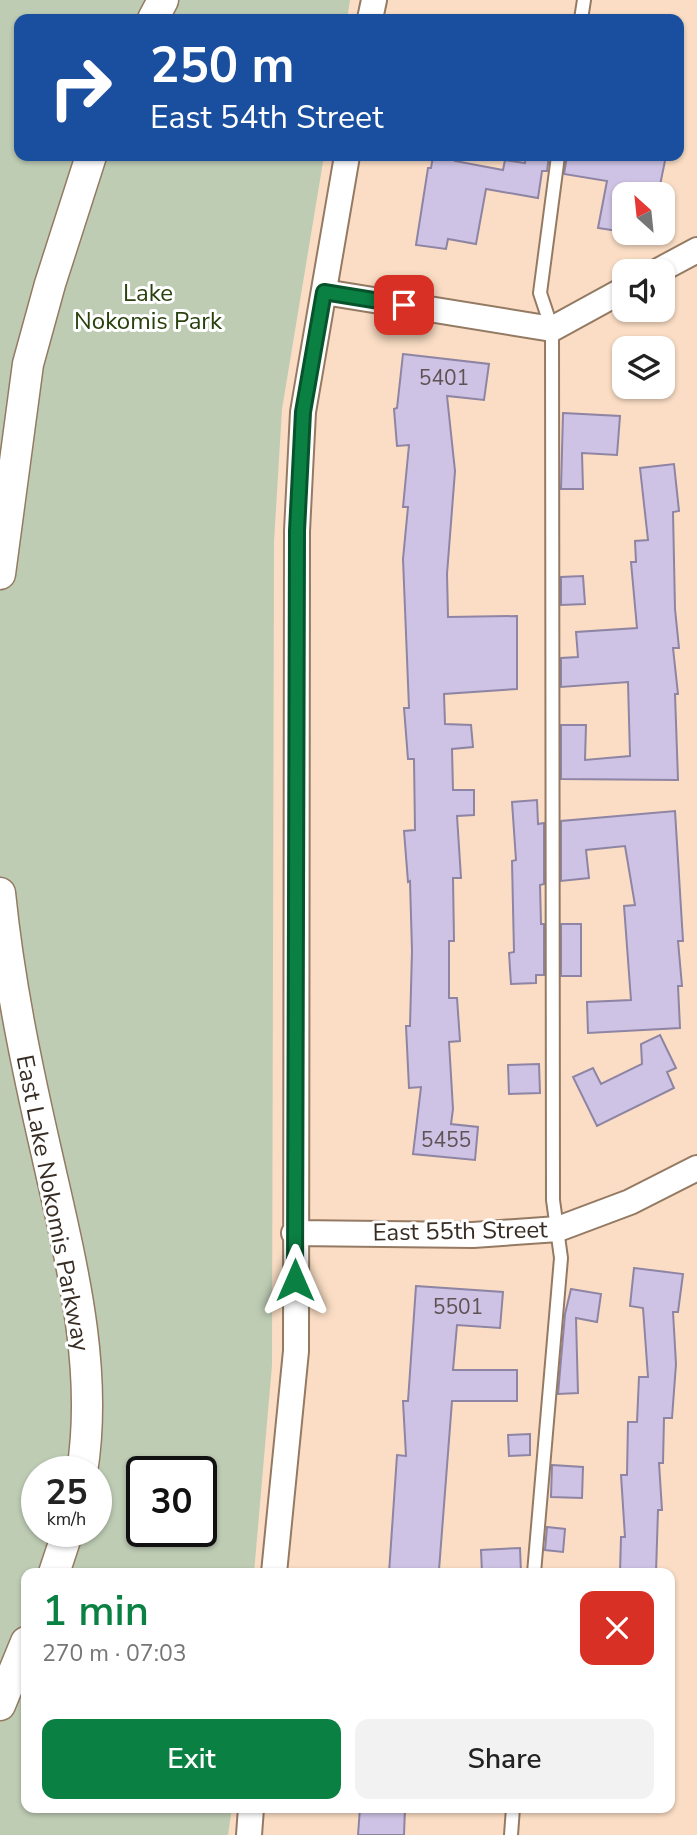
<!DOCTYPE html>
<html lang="en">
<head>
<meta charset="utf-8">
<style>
	body { margin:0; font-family:"Nunito Sans",sans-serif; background:#f2f2f2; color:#222; height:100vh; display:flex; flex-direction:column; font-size:26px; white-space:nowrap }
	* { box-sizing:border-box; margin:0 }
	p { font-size:23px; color:#767676 }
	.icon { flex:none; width:38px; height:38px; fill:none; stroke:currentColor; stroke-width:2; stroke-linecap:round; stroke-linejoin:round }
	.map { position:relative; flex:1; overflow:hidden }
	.drawer { position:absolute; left:21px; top:1568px; width:654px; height:245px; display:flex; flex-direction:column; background:#fff; border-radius:14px; box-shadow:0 2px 5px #0004 }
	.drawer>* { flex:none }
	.hud { position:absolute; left:14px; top:14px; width:670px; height:147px; border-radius:14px; box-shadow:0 2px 5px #0004; background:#1a4fa0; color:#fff; overflow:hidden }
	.needle { width:46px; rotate:333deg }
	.tools { position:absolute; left:612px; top:182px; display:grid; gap:14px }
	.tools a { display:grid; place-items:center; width:63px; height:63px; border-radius:14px; background:#fff; box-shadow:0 2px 5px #0004; font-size:35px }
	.speed { position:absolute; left:21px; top:1456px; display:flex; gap:14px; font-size:35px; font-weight:700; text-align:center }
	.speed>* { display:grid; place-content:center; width:91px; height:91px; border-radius:50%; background:#fff; box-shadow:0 2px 5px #0004; line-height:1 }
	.speed small { font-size:18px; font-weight:400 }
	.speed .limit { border:4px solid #111; border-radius:10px; background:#fff; color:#111 }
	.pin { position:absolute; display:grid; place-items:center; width:60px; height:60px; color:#fff; margin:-30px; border-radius:14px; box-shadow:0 4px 10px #0006 }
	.me { position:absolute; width:77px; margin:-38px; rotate:0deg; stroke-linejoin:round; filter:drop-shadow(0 0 5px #0008) }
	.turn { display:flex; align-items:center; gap:24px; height:147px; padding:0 21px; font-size:32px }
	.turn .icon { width:91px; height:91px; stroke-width:2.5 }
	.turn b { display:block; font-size:49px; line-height:60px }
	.round { display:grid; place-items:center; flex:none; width:74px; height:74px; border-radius:14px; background:#f2f2f2 }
	.summary { display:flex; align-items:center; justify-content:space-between; height:119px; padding:0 21px }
	h1 { font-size:42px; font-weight:600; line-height:52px; color:#0b8043 }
	.action { display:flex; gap:14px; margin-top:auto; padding:14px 21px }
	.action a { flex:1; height:80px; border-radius:14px; background:#0b8043; color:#fff; font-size:28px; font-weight:600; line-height:80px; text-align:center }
	.action a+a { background:#f2f2f2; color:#222 }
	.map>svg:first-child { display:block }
	.green { fill:#beccb4; fill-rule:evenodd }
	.building { fill:#cec3e4; stroke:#8e84a3; stroke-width:2 }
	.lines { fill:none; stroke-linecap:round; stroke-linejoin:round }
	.service-casing { stroke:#947a63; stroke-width:16 }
	.minor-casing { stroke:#947a63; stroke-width:28 }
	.tertiary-casing { stroke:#947a63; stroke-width:33 }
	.service { stroke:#fff; stroke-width:12 }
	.minor { stroke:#fff; stroke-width:24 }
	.tertiary { stroke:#fff; stroke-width:30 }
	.route-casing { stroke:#07532c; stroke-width:18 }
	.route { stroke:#0b8043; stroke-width:12 }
	.labels { text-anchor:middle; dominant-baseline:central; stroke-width:6; stroke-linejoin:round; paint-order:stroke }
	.number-label { font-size:21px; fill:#5e5254 }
	.park-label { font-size:24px; fill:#29410d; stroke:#fff }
	.street-label { font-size:24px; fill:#382d24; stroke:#fff }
</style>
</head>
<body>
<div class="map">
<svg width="697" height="1835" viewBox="0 0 697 1835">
	<rect width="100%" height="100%" fill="#faddc4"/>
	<path class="green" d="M0 0H350L347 19H19V156H324L282 409 274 542 272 1365 254 1573H26V1808H232L228 1835H0ZM37 1472H96V1531H37ZM142 1472H201V1531H142Z"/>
	<path class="building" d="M433 156H455V161L503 170 505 160 525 163 526 156H549L547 171H542L538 198 486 189 476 244 448 239 446 249 416 245 428 168H431Z
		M567 156H666L659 190 650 189 649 194H625V232L598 228 607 181 564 174Z
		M403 354 489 364 484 400 447 396 455 471 447 574 448 617 517 616V689L444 694 445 724 471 725 473 747 452 749 453 790H474V815L457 816 461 878H453L454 941H449V998H457L460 1041 449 1042 453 1109 451 1124 478 1127 475 1160 413 1154 421 1087 409 1088 406 1026H410L412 951 410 881 408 882 404 831 415 830 414 759H408L404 708H409L403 559 408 507H403L409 445 397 446 394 409 397 408Z
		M563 413 620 416 617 455 582 453 583 489H561Z
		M674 464 679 511 673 512 675 609 679 648H673L678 694H675L678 780 561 779V725H586L585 760 630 756 628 682 561 687V658L578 657 576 632 637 628 631 562H636L635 541 648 540 640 468Z
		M583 576 585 604 561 605V577Z
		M537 800 538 824 544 823V884L540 885 541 924H544V975H536V983L511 984 509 953 514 952 512 861 516 860 512 802Z
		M675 811 683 941H678L682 986H678L680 1028 588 1033 587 1002 631 1000 624 906 635 905 625 846 586 850 589 878 561 881V821Z
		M561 924H581V976H561Z
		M660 1035 676 1068 667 1072 674 1088 597 1126 573 1077 593 1068 601 1084 642 1064 641 1044Z
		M539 1064 540 1093 509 1094 508 1065Z
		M634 1268 683 1274 678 1312H673L676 1364 672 1418H664L663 1463H659L662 1510H658L656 1573H620L621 1537H625L621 1475H627L628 1422H637L639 1377H648L643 1308 630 1306Z
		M416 1286 503 1292 500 1328 457 1325 453 1370H517V1401H452L439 1570H431L430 1573H389L397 1455 406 1456 403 1401H408Z
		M571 1289 601 1294 597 1322 576 1318 578 1393 558 1394 565 1314Z
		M530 1434V1455L509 1456 508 1435Z
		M552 1465 583 1467 582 1498 551 1497Z
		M547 1527 565 1529 563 1552 545 1550Z
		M520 1548 521 1573H482L481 1550Z
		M360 1808H405L404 1835H358Z"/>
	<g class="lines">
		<g class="service-casing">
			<path id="service" d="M581 19 584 0
				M534 1573 561 1258 553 1200 552 329 540 293 558 156
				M511 1835 513 1808"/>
		</g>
		<g class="minor-casing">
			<path id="minor" d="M370 19 374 0
				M658 271 697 250
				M324 292 552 329 625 289
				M294 1233 473 1235 558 1229 630 1202 697 1168
				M274 1573 296 1351 297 531 303 412 347 156
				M249 1835 251 1808"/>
		</g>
		<g class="tertiary-casing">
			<path id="tertiary" d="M153 19 163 0
				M0 574 28 364 50 284 91 156
				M0 893C9 982 27 1068 47 1155 70 1258 99 1366 82 1472
				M54 1573 68 1531
				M0 1705 26 1642"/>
		</g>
		<use href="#service" class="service"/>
		<use href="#minor" class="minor"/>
		<use href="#tertiary" class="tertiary"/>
	</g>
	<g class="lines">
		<g class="route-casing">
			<path id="route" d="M295 1280 297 531 303 412 324 292 404 305"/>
		</g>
		<use href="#route" class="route"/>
	</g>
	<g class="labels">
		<g class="number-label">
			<text x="444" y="378">5401</text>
			<text x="446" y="1140">5455</text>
			<text x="458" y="1307">5501</text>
		</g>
		<g class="park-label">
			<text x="148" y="293">Lake<tspan x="148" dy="28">Nokomis Park</tspan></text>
		</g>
		<g class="street-label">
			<text transform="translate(53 1203) rotate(79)">East Lake Nokomis Parkway</text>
			<text transform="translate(460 1231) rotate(-1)">East 55th Street</text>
		</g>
	</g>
</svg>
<div class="tools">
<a><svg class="needle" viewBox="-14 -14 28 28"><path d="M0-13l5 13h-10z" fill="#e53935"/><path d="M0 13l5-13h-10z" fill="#767676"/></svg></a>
<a><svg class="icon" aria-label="sound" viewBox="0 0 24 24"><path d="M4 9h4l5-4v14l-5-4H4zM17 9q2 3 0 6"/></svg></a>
<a><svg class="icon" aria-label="layers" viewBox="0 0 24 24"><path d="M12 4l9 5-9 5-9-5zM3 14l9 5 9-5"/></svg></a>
</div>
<div class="speed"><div>25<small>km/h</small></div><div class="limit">30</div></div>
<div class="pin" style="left:404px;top:305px;background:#d93025"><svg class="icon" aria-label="arrive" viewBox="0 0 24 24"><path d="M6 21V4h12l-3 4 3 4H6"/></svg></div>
<svg class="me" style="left:295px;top:1280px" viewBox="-20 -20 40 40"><path d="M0-17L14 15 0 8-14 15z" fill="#0b8043" stroke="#fff" stroke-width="4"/></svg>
<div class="hud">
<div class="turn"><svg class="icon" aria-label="right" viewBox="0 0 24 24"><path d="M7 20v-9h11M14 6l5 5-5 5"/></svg><div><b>250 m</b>East 54th Street</div></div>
</div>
<section class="drawer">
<div class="summary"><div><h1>1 min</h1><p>270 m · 07:03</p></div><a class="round" style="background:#d93025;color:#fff"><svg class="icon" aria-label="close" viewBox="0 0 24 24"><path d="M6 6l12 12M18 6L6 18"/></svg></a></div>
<div class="action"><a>Exit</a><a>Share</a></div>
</section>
</div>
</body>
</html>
